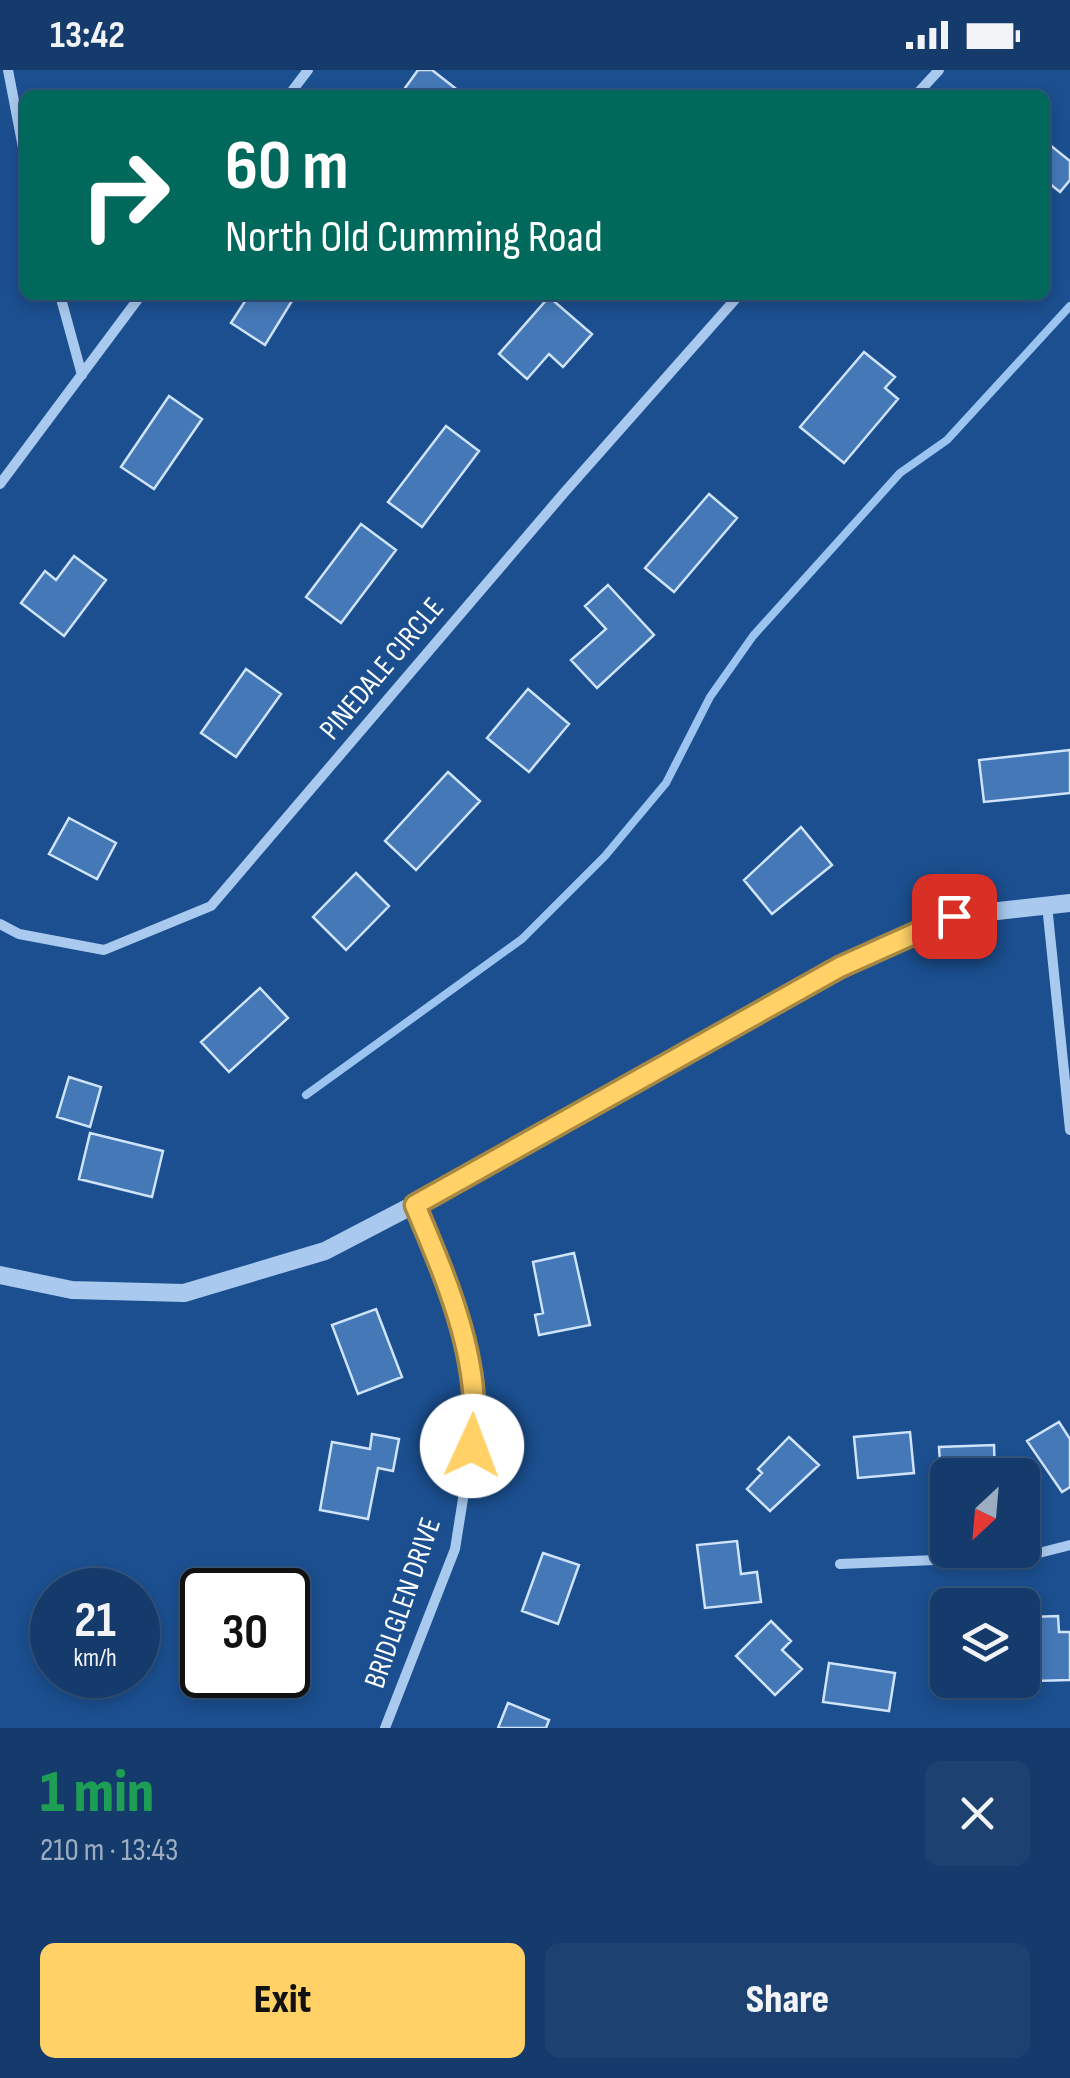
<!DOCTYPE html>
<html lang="en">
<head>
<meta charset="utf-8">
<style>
	body { margin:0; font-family:"Sofia Sans Condensed",sans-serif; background:#1d4271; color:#f1f3f6; height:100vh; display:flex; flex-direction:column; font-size:38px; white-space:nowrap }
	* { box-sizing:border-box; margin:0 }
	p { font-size:32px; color:#9dadc1 }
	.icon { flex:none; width:55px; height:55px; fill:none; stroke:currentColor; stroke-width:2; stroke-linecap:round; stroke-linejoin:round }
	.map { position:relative; height:1658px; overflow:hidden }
	.panel { display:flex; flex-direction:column; background:#143b6b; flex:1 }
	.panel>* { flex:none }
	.top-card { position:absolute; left:20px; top:20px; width:1030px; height:210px; border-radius:15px; box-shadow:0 5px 15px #0003,0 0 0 2px #33557e; background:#00695c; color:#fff; overflow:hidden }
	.needle { width:65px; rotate:206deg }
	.fabs { position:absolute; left:930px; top:1388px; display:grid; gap:20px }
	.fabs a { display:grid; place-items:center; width:110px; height:110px; border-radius:15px; background:#143b6b; box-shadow:0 5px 15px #0003,0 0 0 2px #33557e; font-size:50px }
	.speed { position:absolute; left:30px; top:1498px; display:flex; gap:20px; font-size:50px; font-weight:700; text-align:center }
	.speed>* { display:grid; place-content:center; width:130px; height:130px; border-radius:50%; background:#143b6b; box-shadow:0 5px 15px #0003,0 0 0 2px #33557e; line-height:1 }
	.speed small { font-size:25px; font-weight:400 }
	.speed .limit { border:5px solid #111; border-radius:15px; background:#fff; color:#111 }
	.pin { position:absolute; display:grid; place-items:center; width:85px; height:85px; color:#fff; margin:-42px; border-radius:20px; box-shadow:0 5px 15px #0006 }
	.me { position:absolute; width:110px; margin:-55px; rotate:2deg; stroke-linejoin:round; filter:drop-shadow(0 0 8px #0008) }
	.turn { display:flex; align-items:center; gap:35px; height:210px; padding:0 40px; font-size:45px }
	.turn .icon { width:130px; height:130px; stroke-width:2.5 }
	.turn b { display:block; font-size:70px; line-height:85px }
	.round { display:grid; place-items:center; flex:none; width:105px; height:105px; border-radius:15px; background:#1d4271 }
	.headline { display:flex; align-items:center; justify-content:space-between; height:170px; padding:0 40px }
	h1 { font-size:60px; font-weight:800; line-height:75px; color:#1e9e55 }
	.primary-button { display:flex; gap:20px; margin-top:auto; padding:20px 40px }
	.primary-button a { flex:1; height:115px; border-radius:15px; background:#ffd166; color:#111; font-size:40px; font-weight:800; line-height:115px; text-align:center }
	.primary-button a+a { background:#1d4271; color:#f1f3f6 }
	.status { display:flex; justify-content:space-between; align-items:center; height:70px; padding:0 50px; background:#143b6b; direction:ltr }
	.status svg { height:28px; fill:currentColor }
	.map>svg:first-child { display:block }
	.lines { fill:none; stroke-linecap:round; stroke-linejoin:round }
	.stream { stroke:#9cc4f0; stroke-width:8 }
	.building { fill:#4478b7; stroke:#cfe3fa; stroke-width:2.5 }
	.minor { stroke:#a9c9ee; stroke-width:10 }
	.tertiary { stroke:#a9c9ee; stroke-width:18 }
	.route-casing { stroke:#a68842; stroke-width:25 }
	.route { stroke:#ffd166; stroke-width:18 }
	.labels { text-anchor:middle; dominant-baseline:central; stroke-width:9; stroke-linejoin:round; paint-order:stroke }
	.street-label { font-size:30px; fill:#fff; stroke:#1b4f8f }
</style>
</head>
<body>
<div class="status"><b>13:42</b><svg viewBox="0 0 49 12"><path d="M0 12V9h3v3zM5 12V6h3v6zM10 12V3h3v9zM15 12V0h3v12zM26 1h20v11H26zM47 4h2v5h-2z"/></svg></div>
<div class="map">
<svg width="1070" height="1658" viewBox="0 0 1070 1658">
	<rect width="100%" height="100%" fill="#1b4f8f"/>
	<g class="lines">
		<path class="stream" d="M306 1025 522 869 605 786 666 713 710 627 753 566 900 403 947 370 1070 236"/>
	</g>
	<path class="building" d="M418 0H432L455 18 450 25H400Z
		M1045 71 1070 91V110L1060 122 1045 110Z
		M249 225 295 226 265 275 231 253Z
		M549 227 592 264 563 297 549 284 527 309 499 284Z
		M864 282 895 307 885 318 898 329 844 393 800 357Z
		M169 326 202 349 154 419 121 397Z
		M446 356 479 381 422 457 388 432Z
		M709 424 737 448 674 522 645 498Z
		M361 454 396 480 341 553 306 527Z
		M74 486 106 510 64 566 21 533 45 501 56 510Z
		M608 515 654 565 597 618 571 590 606 559 585 536Z
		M246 599 281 624 236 687 201 663Z
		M528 619 569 654 529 702 487 668Z
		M1070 680V723L984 732 979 690Z
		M448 702 480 731 416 800 385 771Z
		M69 748 116 773 97 809 49 784Z
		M801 757 832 795 772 844 744 810Z
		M356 803 389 836 346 880 313 847Z
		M260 918 288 948 229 1002 201 972Z
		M69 1007 101 1017 90 1057 57 1047Z
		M90 1063 163 1081 152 1127 79 1109Z
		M574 1183 590 1255 539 1265 535 1245 543 1243 533 1192Z
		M376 1239 402 1307 358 1324 332 1255Z
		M1059 1352 1070 1369V1417L1062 1422 1027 1371Z
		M910 1362 914 1403 858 1408 854 1367Z
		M372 1364 399 1369 393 1401 378 1398 368 1449 320 1440 332 1372 370 1379Z
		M789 1367 819 1395 770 1441 747 1419 762 1403 758 1399Z
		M994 1375 995 1405H948V1423L942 1424 939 1377Z
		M737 1471 741 1504 757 1502 761 1532 705 1538 697 1475Z
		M543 1483 579 1495 558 1554 522 1541Z
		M1058 1546 1059 1562H1070V1610L1034 1611 1031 1547Z
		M771 1551 791 1571 782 1580 802 1599 775 1625 736 1586Z
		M948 1552V1610L991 1611 933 1613 930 1553Z
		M829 1593 895 1603 889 1641 823 1632Z
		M508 1633 549 1650 546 1658H498Z"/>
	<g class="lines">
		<path class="minor" d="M8 0 25 88
			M289 25 308 0
			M916 25 939 0
			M60 225 82 305
			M0 414 141 225
			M1047 835 1070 1060
			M0 854 19 864 104 880 211 836 563 424 739 225
			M840 1494 1027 1486 1070 1475
			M385 1658 455 1479 477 1341 453 1226 415 1135"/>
		<path class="tertiary" d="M0 1205 72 1220 184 1223 325 1181 517 1081 841 897 953 846 1070 833"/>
	</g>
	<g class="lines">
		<g class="route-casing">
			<path id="route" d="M472 1376C484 1294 446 1209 415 1135L840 897 954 846"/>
		</g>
		<use href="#route" class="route"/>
	</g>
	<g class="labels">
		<g class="street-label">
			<text transform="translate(382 599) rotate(-50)">PINEDALE CIRCLE</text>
			<text transform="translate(403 1533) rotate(-71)">BRIDLGLEN DRIVE</text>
		</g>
	</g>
</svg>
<div class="fabs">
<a><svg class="needle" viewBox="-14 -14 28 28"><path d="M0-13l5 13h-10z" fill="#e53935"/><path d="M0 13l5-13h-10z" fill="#9dadc1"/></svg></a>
<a><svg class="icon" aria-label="layers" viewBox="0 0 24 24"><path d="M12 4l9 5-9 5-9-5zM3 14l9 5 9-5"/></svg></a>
</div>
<div class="speed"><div>21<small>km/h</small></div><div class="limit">30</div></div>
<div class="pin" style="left:954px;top:846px;background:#d93025"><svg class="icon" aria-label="arrive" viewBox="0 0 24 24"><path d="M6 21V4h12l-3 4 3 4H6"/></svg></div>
<svg class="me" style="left:472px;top:1376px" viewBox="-20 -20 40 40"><circle r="19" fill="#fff"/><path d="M0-13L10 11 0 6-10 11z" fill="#ffd166"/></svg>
<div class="top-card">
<div class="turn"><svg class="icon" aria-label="right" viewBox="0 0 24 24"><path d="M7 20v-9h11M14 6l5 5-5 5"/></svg><div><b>60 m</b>North Old Cumming Road</div></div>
</div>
</div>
<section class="panel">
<div class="headline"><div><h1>1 min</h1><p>210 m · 13:43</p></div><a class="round"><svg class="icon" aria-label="close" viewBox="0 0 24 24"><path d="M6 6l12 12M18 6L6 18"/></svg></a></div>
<div class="primary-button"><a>Exit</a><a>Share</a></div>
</section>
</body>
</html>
